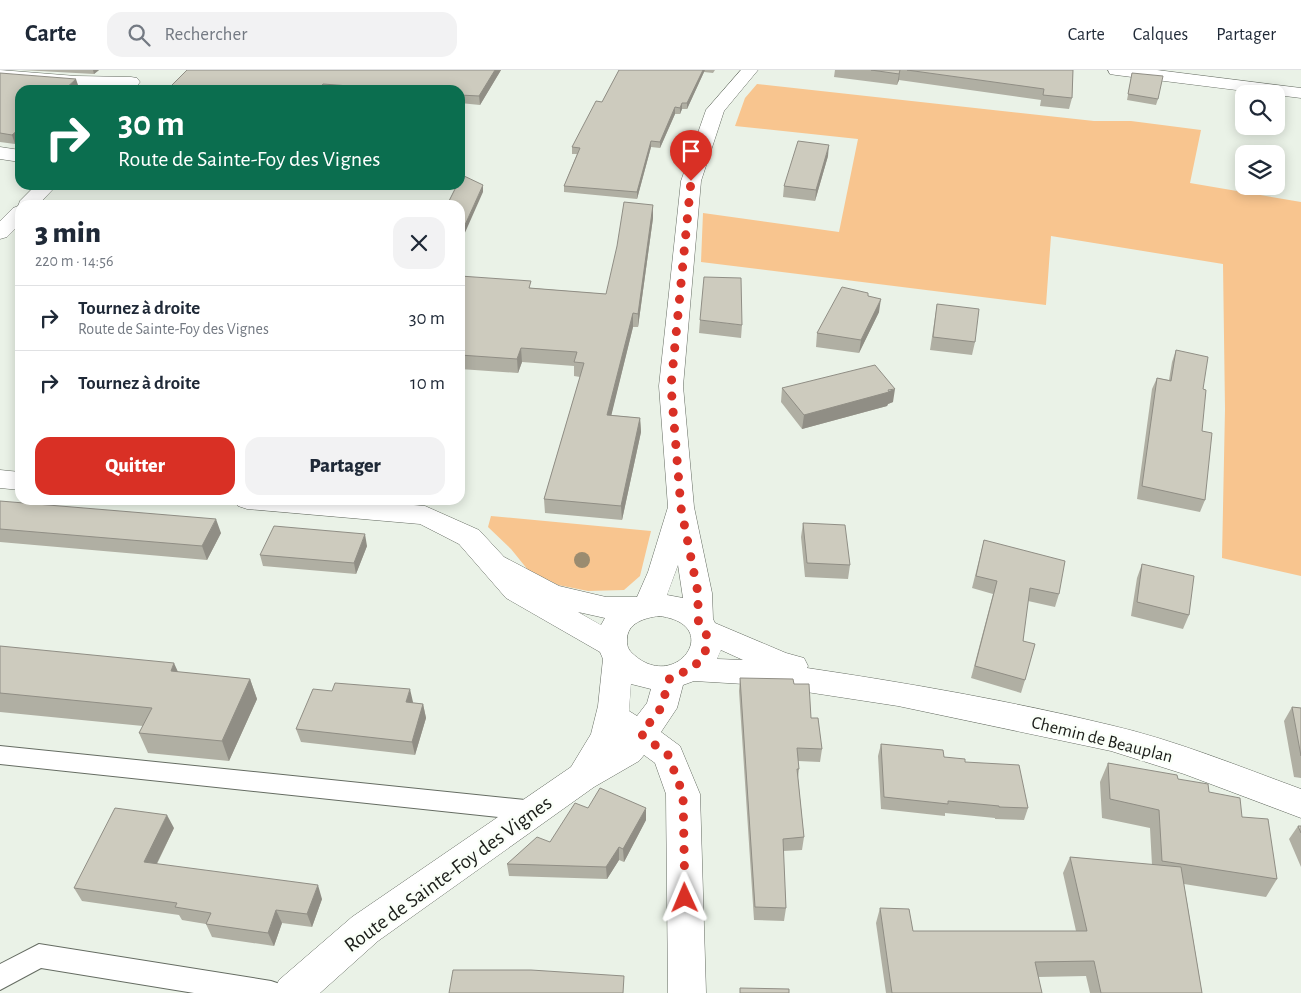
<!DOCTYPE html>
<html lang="fr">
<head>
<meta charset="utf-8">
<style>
	body { margin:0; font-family:"Alegreya Sans",sans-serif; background:#f2f2f3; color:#1f2937; height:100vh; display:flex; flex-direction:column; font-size:19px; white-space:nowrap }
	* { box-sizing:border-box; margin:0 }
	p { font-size:16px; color:#747a83 }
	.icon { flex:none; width:28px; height:28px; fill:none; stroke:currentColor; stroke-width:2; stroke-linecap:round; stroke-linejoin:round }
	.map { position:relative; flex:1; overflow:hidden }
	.panel { position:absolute; left:15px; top:130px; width:450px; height:305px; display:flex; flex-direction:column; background:#fff; border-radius:15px; box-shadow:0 2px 12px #0003 }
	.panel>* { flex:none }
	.banner { position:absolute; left:15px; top:15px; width:450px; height:105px; border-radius:15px; box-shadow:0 2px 12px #0003; background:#0b6e4f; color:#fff; overflow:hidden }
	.tools { position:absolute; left:1235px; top:15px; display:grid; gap:10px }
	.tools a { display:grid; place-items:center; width:50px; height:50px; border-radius:10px; background:#fff; box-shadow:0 2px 12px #0003; font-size:25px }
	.pin { position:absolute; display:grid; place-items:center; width:42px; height:42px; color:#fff; margin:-51px -21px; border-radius:50% 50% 50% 0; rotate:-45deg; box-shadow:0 0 5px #0007 }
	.pin .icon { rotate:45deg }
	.me { position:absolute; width:55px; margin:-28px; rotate:359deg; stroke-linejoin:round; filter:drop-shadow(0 0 4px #0008) }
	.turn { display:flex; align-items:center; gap:18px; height:105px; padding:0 20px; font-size:22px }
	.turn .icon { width:65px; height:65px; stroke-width:2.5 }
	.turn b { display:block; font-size:35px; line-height:42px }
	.round { display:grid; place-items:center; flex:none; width:52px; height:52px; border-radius:15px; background:#f2f2f3 }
	.overview { display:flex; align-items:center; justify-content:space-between; height:85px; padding:0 20px }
	h1 { font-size:30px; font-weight:800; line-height:38px }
	.button { display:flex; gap:10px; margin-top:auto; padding:10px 20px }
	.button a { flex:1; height:58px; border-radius:15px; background:#d93025; color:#fff; font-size:20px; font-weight:800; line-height:58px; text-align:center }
	.button a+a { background:#f2f2f3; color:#1f2937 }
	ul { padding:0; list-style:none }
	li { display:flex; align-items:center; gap:15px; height:65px; padding:0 20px; border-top:1px solid #e0e1e3 }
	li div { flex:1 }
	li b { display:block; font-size:19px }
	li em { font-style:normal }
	header { display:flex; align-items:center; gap:30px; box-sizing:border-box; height:70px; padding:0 25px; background:#fff; border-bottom:1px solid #e0e1e3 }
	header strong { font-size:24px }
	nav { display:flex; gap:28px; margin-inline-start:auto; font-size:18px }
	.search { width:350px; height:45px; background:#f2f2f3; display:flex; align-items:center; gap:12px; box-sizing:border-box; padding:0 18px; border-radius:15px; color:#747a83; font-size:19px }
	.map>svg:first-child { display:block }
	.green { fill:#f8c58f }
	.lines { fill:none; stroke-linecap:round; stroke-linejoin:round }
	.service-casing { stroke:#656c62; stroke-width:2 }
	.minor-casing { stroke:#656c62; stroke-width:1 }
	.service { fill:#fff; fill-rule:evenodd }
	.minor { fill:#fff; fill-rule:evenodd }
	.tree { fill:#9b8c70 }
	.wall { fill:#b0afa3 }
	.shaded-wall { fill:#908e85 }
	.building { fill:#cdcbbe; stroke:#908e85 }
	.route { stroke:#d93025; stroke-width:9; stroke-dasharray:0 16.2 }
	.labels { text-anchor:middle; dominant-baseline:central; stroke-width:5; stroke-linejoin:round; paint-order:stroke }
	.street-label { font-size:18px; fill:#1b1d19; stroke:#fafff8 }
	.near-street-label { font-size:21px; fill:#1b1d19; stroke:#fafff8 }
</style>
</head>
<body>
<header>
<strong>Carte</strong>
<div class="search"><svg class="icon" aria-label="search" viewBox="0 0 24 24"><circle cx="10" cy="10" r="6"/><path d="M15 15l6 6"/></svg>Rechercher</div>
<nav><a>Carte</a><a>Calques</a><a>Partager</a></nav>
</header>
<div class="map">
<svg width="1301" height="923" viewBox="0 0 1301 923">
	<rect width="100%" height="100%" fill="#eaf2e7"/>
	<path class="green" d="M757 14 1094 51H1131L1201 60 1190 113 1301 132V506L1222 488 1225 339 1223 194 1051 166 1046 235 701 192 703 143 839 162 858 69 735 56 745 28Z
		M491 446 651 461 640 506 624 520 588 521 558 515 528 500 511 479 488 457Z"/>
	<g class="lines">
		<g class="service-casing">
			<path id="service" d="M0 676 535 731 543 734 547 741 543 748 535 751 0 694Z
				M39 874 271 911 280 914 284 923H194L41 898 0 920V894Z"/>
		</g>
		<g class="minor-casing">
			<path id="minor" d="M0 0 76 6 131 7 137 8 140 12 137 16 131 17 76 16 0 10Z
				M741 0H758L724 41 701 111 683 316 694 437 712 523 713 549 715 553 786 583 804 588 808 596 807 598C908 613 1011 631 1110 655 1175 670 1238 696 1301 719V748L1184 704 1111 681 898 636 761 615 694 611 683 615 677 638 661 662 680 676 700 724 706 923H668L666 724 655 693 644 685 639 691 594 717 378 871 320 923H273L279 910 352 847 571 697 591 664 598 636 603 589 600 582 506 528 459 474 420 454 247 439 238 436 234 430H356L425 436 479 460 504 487 559 516 606 527H637L648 502 668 437 659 316 681 111 706 40ZM678 495 683 528 667 525ZM578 542 605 548 601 555ZM659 546C726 554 675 625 632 583 628 579 627 576 627 570 627 553 644 548 659 546ZM721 580 743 590 717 589ZM631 614 651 619 647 633 637 646 629 641Z
				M1108 0H1157L1301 18V28L1116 5 1110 4Z
				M0 77 20 80V92L0 89Z
				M36 115H57L38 135H20V154L7 167 0 169V151L13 138 18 136 20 131Z
				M0 400 20 402V420L0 418Z"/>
		</g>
		<use href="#service" class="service"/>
		<use href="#minor" class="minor"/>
	</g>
	<circle class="tree" cx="582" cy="490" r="8"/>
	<path class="wall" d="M21 0H99L94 4Z
		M501 0 480 35 460 33V20H167Z
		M619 0H715L713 3 704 2 687 39H682L680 44H675L660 78 651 77 637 129 564 122V116L577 84H572V77L602 32Z
		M835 0H1073L1072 28 1069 39 1040 36 1041 30 899 10 897 15 834 7Z
		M0 3 79 18 76 20H20V70L15 74 0 72Z
		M1132 3 1158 29 1156 35 1127 30Z
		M828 86 815 131 783 127 784 116Z
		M653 135V148L638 257H633L611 345 640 348 641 362 622 450 545 443 544 429 580 307 574 306V296L522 292 518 303 460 299V207L532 218 606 224Z
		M868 226 879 242 859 283 816 277 817 263Z
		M937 234 975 272 972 285 930 280Z
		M700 250 742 255 741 268 699 263Z
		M1176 280 1203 319 1202 361 1205 430 1200 442 1137 429 1152 319 1157 308 1169 310 1172 292Z
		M782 318 893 332 888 334 887 336 802 359 781 332Z
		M0 431 221 463 207 490 0 472Z
		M803 453 850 495 848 509 805 507 801 467Z
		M984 470 1059 524 1055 537 1028 531 1023 571 1025 610 1021 623 971 608 993 524 972 518Z
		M367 476 356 504 263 496 260 485Z
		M1142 494 1189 545 1183 559 1131 546 1137 508Z
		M0 576 178 602 250 609 257 629 229 691 148 683 139 663 143 656 0 642Z
		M740 608 811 648 822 679 820 692 798 691 799 699 798 708 804 767 802 780 783 781 786 838 784 851 754 850 739 621Z
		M413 632V633L423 634 426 648 415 685 301 672 296 659Z
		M1292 637 1301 638V708L1294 707 1284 651Z
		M881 674 965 692 1028 738 1024 750 995 749V748L945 743V746L881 739 878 686Z
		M1108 693 1178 709 1209 722 1242 747 1277 809 1266 827 1184 814 1202 923H1090L1086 906 1038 907 1042 923H886L876 853 880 838 913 861H1076L1063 803 1070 787 1152 795 1150 758 1102 748 1100 712Z
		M588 738 646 750 624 792 619 790 607 809 509 806 507 794 550 772Z
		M1298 756H1301V797L1289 769Z
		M174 758 157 794 322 829 312 857 282 853 274 876 212 867 206 854 182 850 179 845 82 831 74 818Z"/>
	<path class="shaded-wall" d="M93 0H99L94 4Z
		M495 0H501L480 35 479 26Z
		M703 0H705L704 2 687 39V33Z
		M900 0 899 10 897 15 899 4Z
		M76 9 79 18 76 20H64Z
		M323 14 324 20H318Z
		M682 33V39L680 44V38Z
		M675 37V44L660 78V72Z
		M20 58V70L15 74 12 65Z
		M651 71V77L637 129V122Z
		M829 75 828 86 815 131 816 120Z
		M483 115V122L460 174V166Z
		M653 135V148L638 257V244Z
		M881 229 879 242 859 283 861 270Z
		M633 243V257L608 359 607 345Z
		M521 278 522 292 518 303 517 289Z
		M895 319 893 332 888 334 887 336 802 359 804 345Z
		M640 348 641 362 622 450 621 436Z
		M216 449 221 463 207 490 202 476Z
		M365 464 367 476 356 504 354 493Z
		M174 593 183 613 171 601Z
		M250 609 257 629 229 691 222 671Z
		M410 619 413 632 409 646 406 632Z
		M423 634 426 648 415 685 412 672Z
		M646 738V750L624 792 623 779Z
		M167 745 174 758 151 805 144 792Z
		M619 777V790L607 809 606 797Z
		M318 815 322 829 312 857 307 844Z
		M276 840 282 853 274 876 268 863Z"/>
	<path class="building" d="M187 0H495L479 26 460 25V20H402L323 14 318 20H167Z
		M619 0H703L687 33H682L680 38 675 37 660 72 651 71 637 122 564 116 580 78 572 77 596 31 602 32Z
		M871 0H900L899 4Z
		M907 0H1073L1072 28 1043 25 1044 19Z
		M0 3 76 9 64 20H20V58L12 65 0 63Z
		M1132 3 1163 6 1158 29 1128 24Z
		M798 71 829 75 816 120 784 116Z
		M462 105 483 115 460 166V135H447L457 115H460V109Z
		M624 132 653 135 638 244 633 243 607 345 640 348 621 436 544 429 584 293 574 292 577 282 521 278 517 289 460 285V206L531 211 529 218 606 224 617 176Z
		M704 207 741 208 742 255 700 250Z
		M842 217 868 223V226L881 229 861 270 817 263Z
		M937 234 979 239 975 272 933 267Z
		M1176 280 1208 287 1203 319 1206 320 1202 361 1212 363 1205 430 1142 416 1157 308 1171 311Z
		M875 295 895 319 888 320 889 322 804 345 782 318Z
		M0 431 216 449 202 476 0 459Z
		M803 453 845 455 850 495 807 493Z
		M274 456 365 464 354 493 260 485Z
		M984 470 1065 491 1059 524 1030 518 1023 571 1035 574 1025 610 975 596 997 511 976 506Z
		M1142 494 1194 506 1189 545 1137 532Z
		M0 576 174 593 171 601 250 609 222 671 139 663 152 638 0 623Z
		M740 608 793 609 794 614H809L811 648H818L822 679 797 678 799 699H797L804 767 783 769 786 838 755 837Z
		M335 613 410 619 406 632 423 634 412 672 296 659 313 619 332 621Z
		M1292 637 1301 638V686Z
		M881 674 943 680 944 687 965 689V692L1019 695 1028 738 999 737V736L948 731V734L884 727Z
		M1108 693 1177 705 1178 709 1208 714 1209 722 1240 728 1242 747 1268 749 1277 809 1162 791 1159 740 1110 729Z
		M600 718 646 738 623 779 619 777 606 797 507 794 537 767 550 772 575 733 588 738Z
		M115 738 167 745 144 792 318 815 307 844 276 840 268 863 206 854 211 843 175 837 177 833 74 818Z
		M1298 756H1301V763Z
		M1070 787 1181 797 1202 923H1101L1094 891 1035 892 1042 923H892L880 838 909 839 913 861H1087Z
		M453 900H531L624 906 623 923H449Z
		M740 918 789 919V923H740Z"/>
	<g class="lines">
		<path class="route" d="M685 828 683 724 668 685 641 664 661 638 670 607 692 599 705 584 707 566 698 550V523L681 438 671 316 691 111"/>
	</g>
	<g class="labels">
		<g class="street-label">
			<text transform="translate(1102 670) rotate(14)">Chemin de Beauplan</text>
		</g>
		<g class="near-street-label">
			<text transform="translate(448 804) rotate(-36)">Route de Sainte-Foy des Vignes</text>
		</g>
	</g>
</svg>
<div class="tools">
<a><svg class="icon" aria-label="search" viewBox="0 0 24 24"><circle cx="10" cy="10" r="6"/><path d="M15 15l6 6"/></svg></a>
<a><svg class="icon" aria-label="layers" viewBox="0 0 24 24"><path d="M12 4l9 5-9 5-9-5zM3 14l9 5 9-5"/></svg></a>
</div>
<div class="pin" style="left:691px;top:111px;background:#d93025"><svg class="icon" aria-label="arrive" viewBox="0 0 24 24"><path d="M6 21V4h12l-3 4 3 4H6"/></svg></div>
<svg class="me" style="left:685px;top:828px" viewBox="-20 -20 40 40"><path d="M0-17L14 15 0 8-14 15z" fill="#d93025" stroke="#fff" stroke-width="4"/></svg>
<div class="banner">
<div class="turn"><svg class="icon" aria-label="right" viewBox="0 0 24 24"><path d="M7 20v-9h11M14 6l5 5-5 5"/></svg><div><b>30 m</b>Route de Sainte-Foy des Vignes</div></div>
</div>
<section class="panel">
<div class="overview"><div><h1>3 min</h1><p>220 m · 14:56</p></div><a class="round"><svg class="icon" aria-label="close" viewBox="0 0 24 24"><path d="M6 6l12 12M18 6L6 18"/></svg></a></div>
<ul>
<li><svg class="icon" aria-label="right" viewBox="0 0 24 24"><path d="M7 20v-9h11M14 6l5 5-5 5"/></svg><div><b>Tournez à droite</b><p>Route de Sainte-Foy des Vignes</p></div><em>30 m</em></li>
<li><svg class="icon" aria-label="right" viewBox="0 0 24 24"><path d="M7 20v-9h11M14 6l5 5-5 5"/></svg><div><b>Tournez à droite</b></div><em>10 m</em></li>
</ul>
<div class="button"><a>Quitter</a><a>Partager</a></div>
</section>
</div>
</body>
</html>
